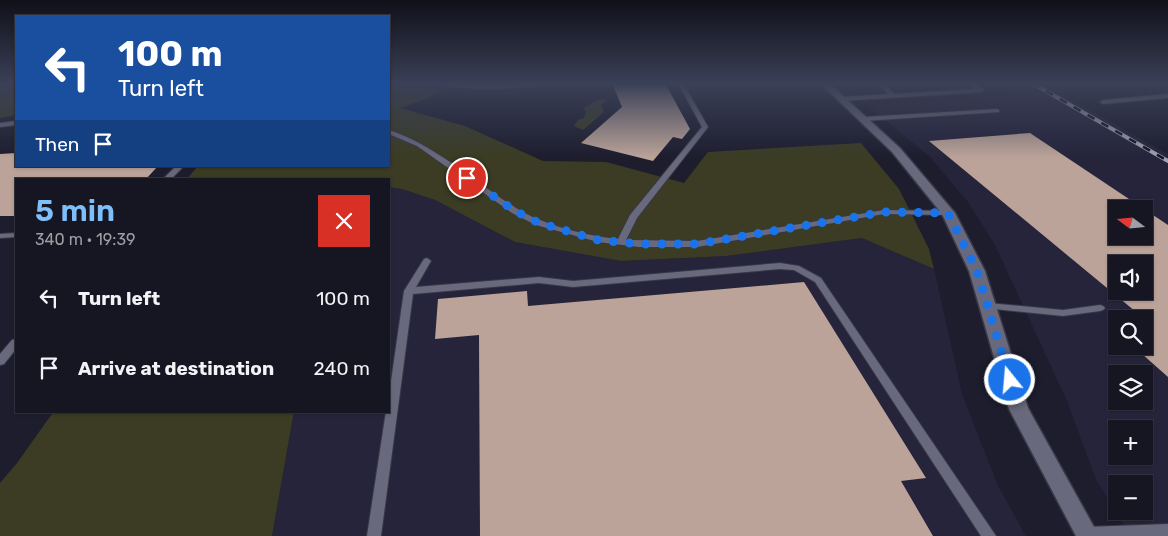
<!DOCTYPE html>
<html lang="en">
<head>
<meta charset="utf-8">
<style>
	body { margin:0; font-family:Rubik,sans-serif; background:#23232f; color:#f1f3f6; height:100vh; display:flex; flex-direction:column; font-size:19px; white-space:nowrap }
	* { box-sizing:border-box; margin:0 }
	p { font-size:16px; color:#9e9fa5 }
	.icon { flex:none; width:28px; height:28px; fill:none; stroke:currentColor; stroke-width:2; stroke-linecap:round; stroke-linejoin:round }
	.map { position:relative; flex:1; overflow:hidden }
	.panel { position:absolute; left:15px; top:178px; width:375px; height:235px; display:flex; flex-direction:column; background:#161622; border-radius:0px; box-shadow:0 1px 4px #0004,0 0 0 1px #353540 }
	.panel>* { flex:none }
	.top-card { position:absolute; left:15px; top:15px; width:375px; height:152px; border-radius:0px; box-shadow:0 1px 4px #0004,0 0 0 1px #353540; background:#1a4fa0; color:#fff; overflow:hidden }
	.needle { width:32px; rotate:286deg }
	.tools { position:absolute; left:1108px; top:200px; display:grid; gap:10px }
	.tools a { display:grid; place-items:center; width:45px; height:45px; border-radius:0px; background:#161622; box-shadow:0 1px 4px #0004,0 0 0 1px #353540; font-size:25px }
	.pin { position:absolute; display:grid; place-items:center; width:42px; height:42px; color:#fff; margin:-21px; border:2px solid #fff; border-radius:50%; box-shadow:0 1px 5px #0007 }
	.me { position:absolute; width:55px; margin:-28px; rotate:343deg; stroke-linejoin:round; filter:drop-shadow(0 0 4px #0008) }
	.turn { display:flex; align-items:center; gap:18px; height:105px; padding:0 20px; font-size:22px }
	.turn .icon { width:65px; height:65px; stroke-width:2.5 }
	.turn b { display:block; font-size:35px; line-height:42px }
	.then { display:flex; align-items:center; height:48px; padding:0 20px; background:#0003; gap:10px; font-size:19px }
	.round { display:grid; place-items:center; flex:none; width:52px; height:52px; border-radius:0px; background:#23232f }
	.headline { display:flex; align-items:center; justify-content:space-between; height:85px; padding:0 20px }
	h1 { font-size:30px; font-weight:600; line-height:38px; color:#7ebef9 }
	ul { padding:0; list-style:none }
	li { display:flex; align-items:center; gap:15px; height:70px; padding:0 20px }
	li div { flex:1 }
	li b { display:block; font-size:19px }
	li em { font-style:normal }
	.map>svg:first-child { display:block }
	.built { fill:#25243b; fill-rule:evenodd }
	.green { fill:#3b3c23 }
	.building { fill:#bba399; fill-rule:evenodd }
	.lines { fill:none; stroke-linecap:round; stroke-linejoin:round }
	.service-casing { stroke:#393846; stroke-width:2 }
	.secondary-casing { stroke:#393846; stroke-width:3 }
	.service { fill:#69697d; fill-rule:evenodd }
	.secondary { fill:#69697d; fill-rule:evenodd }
	.rail-casing { stroke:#a1a2b0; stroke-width:4 }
	.rail { stroke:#141324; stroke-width:2.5; stroke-dasharray:8; stroke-linecap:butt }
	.route { stroke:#1a73e8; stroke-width:9; stroke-dasharray:0 16.2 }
</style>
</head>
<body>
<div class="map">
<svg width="1168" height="536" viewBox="0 0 1168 536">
	<rect width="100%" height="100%" fill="#1d1d2e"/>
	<path class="built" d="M1004 83H1042L1168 154V536H1130L1096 479 1067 401 995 245 968 202 929 156 867 105 1024 96ZM1116 209H1144V236H1116ZM1116 264H1144V291H1116ZM1116 319H1144V346H1116ZM1116 374H1144V401H1116ZM1116 429H1144V456H1116ZM1116 484H1144V511H1116Z
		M389 187 402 189 435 200 515 242 621 261 726 256 862 238 934 269 962 394 998 486 1026 536H272L294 411H389Z"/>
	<path class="green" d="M0 83H16V112L12 116 0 118Z
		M389 86 443 89 426 99 400 108 465 126 543 161 606 162 684 183 708 152 861 143 899 189 929 249 934 269 862 238 726 256 621 261 515 242 435 200 402 189 389 187V179H187L198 166H389Z
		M608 99 601 105 604 112 583 130 574 126 578 120 584 118 586 112 584 108 597 100Z
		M54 411H294L272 536H0V483L17 463Z"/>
	<path class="building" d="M612 83H665L690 129 682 139 673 137 653 161 581 143 622 107Z
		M1030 133 1168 225V377L1133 346H1144V321H1147L929 141ZM1116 209H1144V236H1116ZM1116 264H1144V291H1116Z
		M16 153V166H158L146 179H16V216H0V154Z
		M804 282 926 478 901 481 933 536H480L479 335 435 339 438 299 527 291 528 306Z"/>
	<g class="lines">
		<g class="service-casing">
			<path id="service" d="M423 83C443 80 464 85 485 85 510 86 537 80 562 83L559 85 486 89 426 85Z
				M678 83H683L708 127 637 218 626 240 697 241 884 210 948 211 952 213 948 215 884 214 697 247H639L598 242 536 225 512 213 417 146 389 134V130C435 145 476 183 516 208 543 225 587 236 618 239L630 215 702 127Z
				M877 83H882L895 94 975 89 968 83H973L984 90 981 92 842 101 839 99 842 97 889 94Z
				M1168 94V98L1103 104 1100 102 1103 100Z
				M997 109 999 110V112L863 121 860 119 863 117Z
				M16 121V125L0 127V123Z
				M176 166H184L171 179H163Z
				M16 233V237L0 238V234Z
				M427 258 431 261 416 287 539 277 573 281 780 263 799 266 821 278 996 536H981L815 282 794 270 780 269 573 287 539 283 413 294 381 536H367L386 411H389V395L404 291 424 259Z
				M988 303 1063 310 1100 305 1103 306 1105 308 1103 310 1100 311 1063 316 985 308 983 306Z
				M16 339V349L4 364 0 365V354L12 340Z
				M1168 524V536H1081L1079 533 1081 529 1086 527Z"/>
		</g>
		<g class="secondary-casing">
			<path id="secondary" d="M820 83H829L900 148 955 213 985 271 1028 408 1099 536H1076L1009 409 969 271 942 214 892 152Z"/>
		</g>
		<use href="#service" class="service"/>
		<use href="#secondary" class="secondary"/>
		<g class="rail-casing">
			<path id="rail" d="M1032 83 1168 161"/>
		</g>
		<use href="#rail" class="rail"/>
	</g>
	<linearGradient id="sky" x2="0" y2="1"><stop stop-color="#101019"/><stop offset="0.53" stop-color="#3a4057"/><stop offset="1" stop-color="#3a4057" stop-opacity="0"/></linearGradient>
	<rect width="1168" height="158" fill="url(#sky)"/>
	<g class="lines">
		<path class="route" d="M467 178 515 211 539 223 598 240 639 244H697L884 212 948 213 977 271 1010 380"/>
	</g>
</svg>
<div class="tools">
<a><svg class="needle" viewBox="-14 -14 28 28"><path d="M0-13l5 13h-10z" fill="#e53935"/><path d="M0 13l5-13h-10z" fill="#9e9fa5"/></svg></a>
<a><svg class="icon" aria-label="sound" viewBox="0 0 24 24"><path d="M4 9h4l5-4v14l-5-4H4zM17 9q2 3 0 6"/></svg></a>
<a><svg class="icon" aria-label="search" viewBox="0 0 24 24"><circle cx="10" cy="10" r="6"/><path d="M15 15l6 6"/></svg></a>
<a><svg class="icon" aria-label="layers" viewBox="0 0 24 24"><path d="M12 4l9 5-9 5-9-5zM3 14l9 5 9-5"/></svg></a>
<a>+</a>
<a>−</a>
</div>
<div class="pin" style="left:467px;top:178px;background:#d93025"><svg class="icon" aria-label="arrive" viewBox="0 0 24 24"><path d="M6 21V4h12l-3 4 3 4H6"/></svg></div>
<svg class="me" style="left:1010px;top:380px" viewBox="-20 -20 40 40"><circle r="17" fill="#1a73e8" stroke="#fff" stroke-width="3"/><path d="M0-11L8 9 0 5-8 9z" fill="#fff"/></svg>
<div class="top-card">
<div class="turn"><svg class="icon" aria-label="left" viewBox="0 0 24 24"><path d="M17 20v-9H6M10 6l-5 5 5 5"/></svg><div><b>100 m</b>Turn left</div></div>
<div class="then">Then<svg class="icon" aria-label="arrive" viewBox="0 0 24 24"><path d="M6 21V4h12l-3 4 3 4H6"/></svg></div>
</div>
<section class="panel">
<div class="headline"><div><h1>5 min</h1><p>340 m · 19:39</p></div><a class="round" style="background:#d93025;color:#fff"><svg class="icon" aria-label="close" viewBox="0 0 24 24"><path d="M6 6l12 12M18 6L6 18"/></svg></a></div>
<ul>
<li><svg class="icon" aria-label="left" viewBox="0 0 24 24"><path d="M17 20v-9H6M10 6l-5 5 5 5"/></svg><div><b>Turn left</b></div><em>100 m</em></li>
<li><svg class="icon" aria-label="arrive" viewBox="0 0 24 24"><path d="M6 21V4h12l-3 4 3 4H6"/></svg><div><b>Arrive at destination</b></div><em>240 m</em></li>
</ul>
</section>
</div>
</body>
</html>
